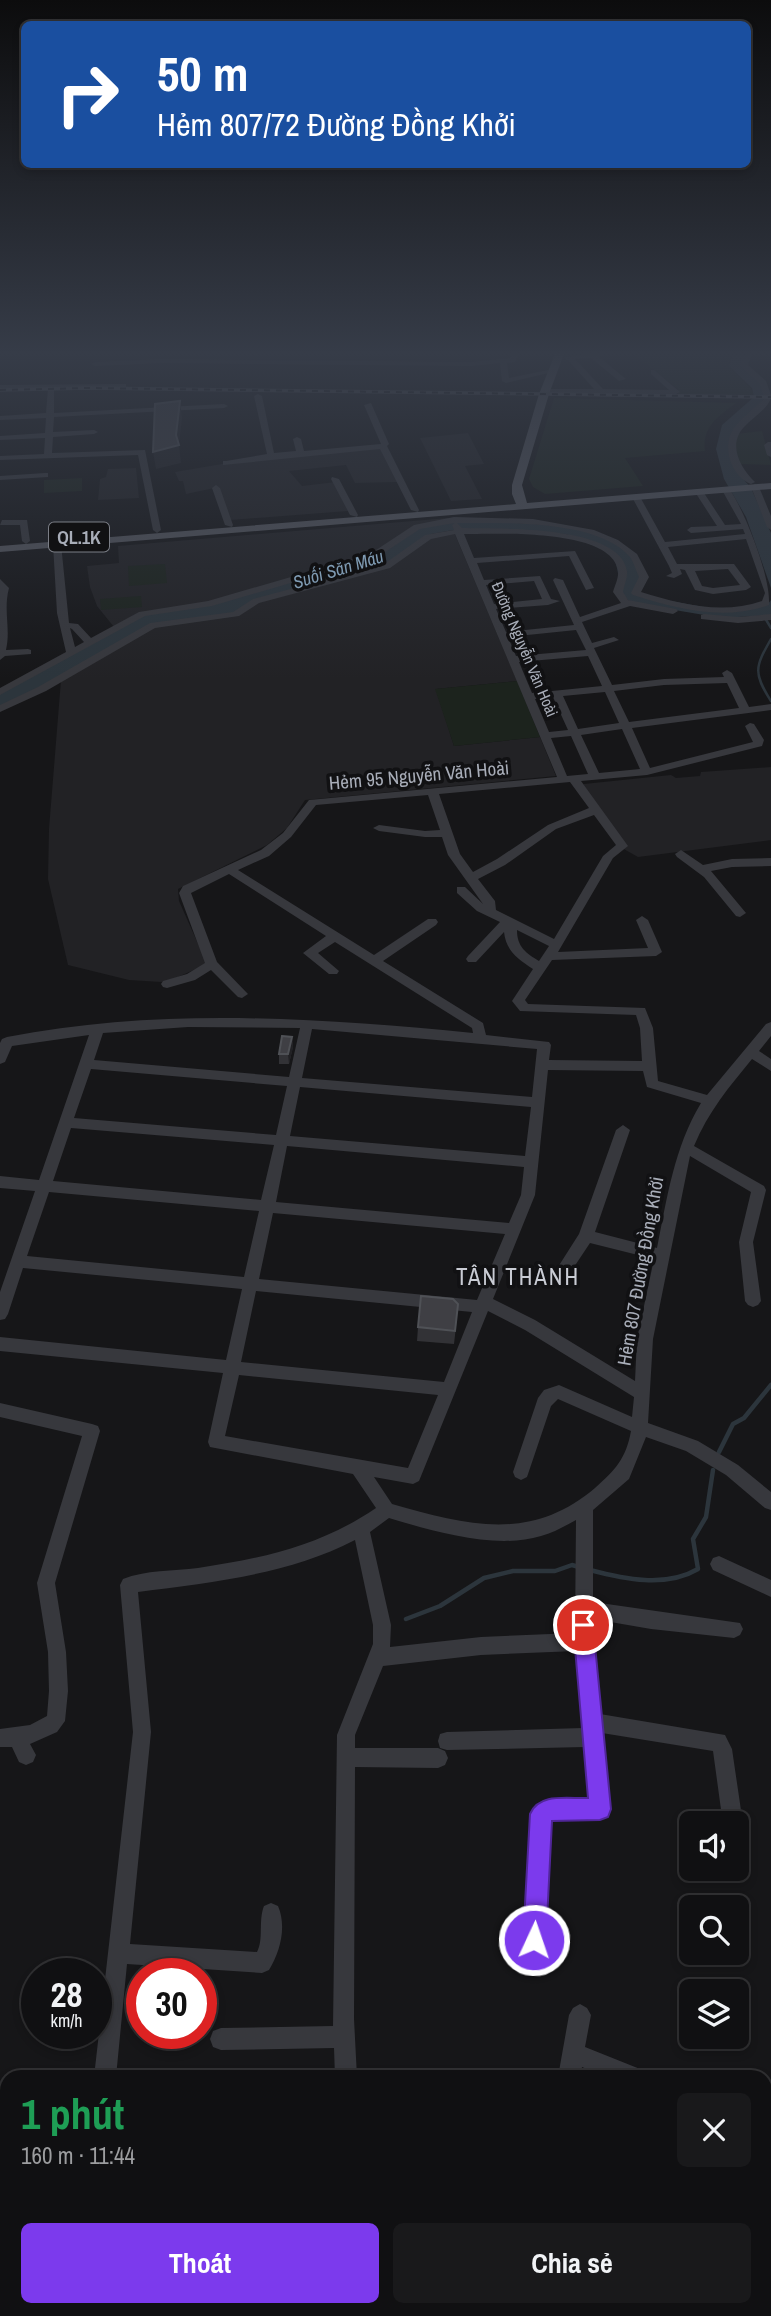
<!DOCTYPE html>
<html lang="vi">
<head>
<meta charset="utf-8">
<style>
	body { margin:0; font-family:"Archivo Narrow",sans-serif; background:#19191b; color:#f1f3f6; height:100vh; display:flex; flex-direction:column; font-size:26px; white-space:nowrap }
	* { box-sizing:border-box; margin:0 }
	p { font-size:23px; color:#9c9d9f }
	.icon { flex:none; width:38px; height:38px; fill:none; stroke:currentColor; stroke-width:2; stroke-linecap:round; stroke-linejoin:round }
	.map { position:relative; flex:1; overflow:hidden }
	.details { position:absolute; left:0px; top:2070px; width:772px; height:247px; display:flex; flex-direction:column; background:#101012; border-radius:21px 21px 0 0; box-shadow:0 4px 10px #0003,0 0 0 2px #303032 }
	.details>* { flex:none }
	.guide { position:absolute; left:21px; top:21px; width:730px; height:147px; border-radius:10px; box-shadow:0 4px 10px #0003,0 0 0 2px #303032; background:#1a4fa0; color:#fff; overflow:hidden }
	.tools { position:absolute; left:679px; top:1811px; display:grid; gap:14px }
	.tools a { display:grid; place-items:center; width:70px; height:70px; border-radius:10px; background:#101012; box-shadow:0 4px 10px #0003,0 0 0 2px #303032; font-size:35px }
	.speed { position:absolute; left:21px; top:1958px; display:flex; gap:14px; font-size:35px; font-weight:700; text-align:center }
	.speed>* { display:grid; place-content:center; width:91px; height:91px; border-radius:50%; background:#101012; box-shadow:0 4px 10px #0003,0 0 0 2px #303032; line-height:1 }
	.speed small { font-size:18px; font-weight:400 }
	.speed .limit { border:10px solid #d22; background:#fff; color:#111 }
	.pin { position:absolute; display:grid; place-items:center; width:60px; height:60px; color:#fff; margin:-30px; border:4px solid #fff; border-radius:50%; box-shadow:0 2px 7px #0007 }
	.me { position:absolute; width:77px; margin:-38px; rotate:3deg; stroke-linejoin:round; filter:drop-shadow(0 0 5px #0008) }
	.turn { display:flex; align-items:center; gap:24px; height:147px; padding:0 21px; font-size:32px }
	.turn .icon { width:91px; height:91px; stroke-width:2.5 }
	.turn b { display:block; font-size:49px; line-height:60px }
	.round { display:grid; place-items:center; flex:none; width:74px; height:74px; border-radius:10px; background:#19191b }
	.head { display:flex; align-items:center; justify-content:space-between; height:119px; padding:0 21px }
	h1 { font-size:42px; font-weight:800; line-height:52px; color:#1e9e55 }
	.primary-button { display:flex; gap:14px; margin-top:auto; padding:14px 21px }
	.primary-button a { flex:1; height:80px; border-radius:10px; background:#7c3aed; color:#fff; font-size:28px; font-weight:800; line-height:80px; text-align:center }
	.primary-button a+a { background:#19191b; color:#f1f3f6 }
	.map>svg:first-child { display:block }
	.built { fill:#222225 }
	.green { fill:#1c231d }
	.water { fill:#2c353c }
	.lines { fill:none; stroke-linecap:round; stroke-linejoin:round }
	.stream-far1 { stroke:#2c353c; stroke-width:2.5 }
	.stream { stroke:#2c353c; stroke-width:4.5 }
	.minor { fill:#37383d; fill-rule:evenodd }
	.major { fill:#53555c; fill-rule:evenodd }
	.rail-casing { stroke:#4a4c52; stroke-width:3.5 }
	.rail { stroke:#111113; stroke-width:2; stroke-dasharray:6; stroke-linecap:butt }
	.wall { fill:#323236 }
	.shaded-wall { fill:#212124 }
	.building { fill:#3f3f44; stroke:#4f5156; stroke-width:2 }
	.route { fill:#7c3aed; stroke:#51269a; stroke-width:2 }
	.labels { text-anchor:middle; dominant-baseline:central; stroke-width:7; stroke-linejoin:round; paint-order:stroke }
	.far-street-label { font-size:16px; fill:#a8adb8; stroke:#111113 }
	.shield { fill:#111113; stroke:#7b7e86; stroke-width:2 }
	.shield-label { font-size:18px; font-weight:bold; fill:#a8adb8 }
	.far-water-label { font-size:18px; font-style:italic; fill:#7f9bb3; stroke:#111113 }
	.street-label { font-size:19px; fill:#a8adb8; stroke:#111113 }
	.quarter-label { font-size:23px; letter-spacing:2px; fill:#c9ccd4; stroke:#111113 }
</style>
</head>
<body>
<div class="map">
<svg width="771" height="2316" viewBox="0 0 771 2316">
	<rect width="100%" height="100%" fill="#161618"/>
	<path class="built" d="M468 433 484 464 465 466 482 499 451 501 420 438Z
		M381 447 398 482 355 483 346 465 289 471 302 486 336 482 348 511 230 520 219 487 186 494 183 481H179L175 472 257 458Z
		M136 468 139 498 98 500 100 479 106 477 108 469Z
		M448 518 517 681 436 689 454 746 540 737 556 776 305 800 287 828 267 845 178 889 179 901 207 964 169 981 161 982 129 980 68 965 48 879 49 829 61 680 114 627 97 606 90 587 87 566 119 563 118 546Z
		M771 767V840L638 857 622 848 580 787 584 784 671 775 676 778 700 776 701 772Z"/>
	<path class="green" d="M633 354H733L729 363C734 377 750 381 754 395L678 394V389Z
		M554 398 736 403C719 416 702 426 705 451L625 458 643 486 545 494 533 487 529 479Z
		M762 431 771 465 738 464 734 447 736 434Z
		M82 478V491L44 493V480Z
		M165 564 167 583 129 586 128 566Z
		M141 596 142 607 101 610 100 599Z
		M517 681 540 737 454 746 435 689Z"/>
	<path class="water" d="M733 354H747L743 367 761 383 766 397 731 435 739 474 751 488 771 533V588L746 517 724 479 716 449 722 425 754 397 752 388 729 366Z
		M458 522C499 523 600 519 628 553 634 559 637 570 641 577L637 595 721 610 768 604 771 600V615L722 618 633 603 623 597 614 554 566 534 453 530 431 534 386 565 256 599 234 613 156 623 39 689 0 707V694L143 615 203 606 360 560 418 528Z"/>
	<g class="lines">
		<path class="stream-far1" d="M765 618 771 628
			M771 639C755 667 753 673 771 701"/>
		<path class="stream" d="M719 1452 733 1424 744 1418 771 1385
			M590 1570C624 1579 666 1588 698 1569L693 1539 706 1517 713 1470
			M406 1619 440 1606 484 1578 513 1571H555L572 1565 579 1567"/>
		<path class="minor" d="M512 354H519L515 362 507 363 509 378 553 369 557 371 506 383 502 381 500 363 472 366 162 363 95 366 91 364 95 362 162 359 472 362 510 358Z
			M584 354H604L599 357 626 379 619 381 591 358 575 359 603 389 669 390 651 374V370H654L680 392 676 394 542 393V389H594L568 360 563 358Z
			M745 354H752L748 365 766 381 771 395 769 397 771 398C766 411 753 417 744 427 727 445 741 469 755 482L751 484C731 476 721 446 734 428 742 417 757 406 766 397L763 395 760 384 740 365Z
			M123 384H126V388L54 389V413L224 404 228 406 224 408 54 417 53 432 94 430 98 432 94 434 53 437 52 453 145 450 161 530 157 533 153 530 138 455 0 460V456L44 454 45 438 0 440V436L45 433 46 418 0 420V416L46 413 48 389H0V385Z
			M258 394 262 396 274 453 296 451 293 439 297 437 301 439 304 451 381 444 364 405 371 403 389 444 387 446 419 510 418 512 411 510 380 449 223 465V461H226L267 454 254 396Z
			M768 442H771V457L767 455 764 445Z
			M45 473H48V477L0 480V476Z
			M332 477 339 479 358 515 357 517 350 515 331 479Z
			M755 484 759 487 771 516V530L767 527 751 487Z
			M216 485 220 488 233 525 232 527 225 525 212 488Z
			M726 487 729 488C745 512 771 577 769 605 723 621 678 609 633 595L631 593 639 577C636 571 634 563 630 557 598 519 503 523 457 523L462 528C496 529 620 524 627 571 628 578 624 585 623 592L628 600 676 609 678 611 673 614 630 606 582 622 592 643 614 637 619 640 594 648 612 685 664 679 724 677 722 673 727 670 732 673 749 707 771 704V710L632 728 650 768 753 742 745 726 750 723 754 724 764 740 762 746 647 775 581 781 628 846 613 858 558 952 648 948 636 920 642 916 648 920 662 952 656 956 552 960 525 1000 528 1004 645 1008 653 1028 658 1081 707 1095 766 1024 771 1022V1036L759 1051 771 1059V1071L752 1059C729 1087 708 1112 694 1146L764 1186 766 1190 753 1242 761 1301 758 1305 753 1307 748 1305 745 1301 739 1242 751 1192 690 1156 653 1339 648 1423 698 1441 738 1465 771 1492V1510L765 1508 726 1475 686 1451 646 1437 629 1479 593 1510V1602L740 1623 743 1629 740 1635 734 1638 651 1629 593 1619V1642L600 1714 725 1735 732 1749 743 1824 740 1831 737 1832V1824H723L713 1751 602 1733 610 1809 607 1816 600 1819 550 1820 543 1965 540 1972 533 1975 526 1972 523 1965 531 1814C540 1793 571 1800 589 1799L585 1747 447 1750 440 1748 438 1741 440 1734 447 1732 583 1728 576 1651 481 1655 383 1666 355 1735V1748H438L445 1751 448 1758 445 1765 438 1768 355 1767 354 2019 357 2077H335L334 2048 221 2050 213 2047 210 2039 213 2031 221 2028 333 2026 337 1735 373 1644V1625L355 1540C287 1575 213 1582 138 1592L151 1732 130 1944 257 1952C264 1939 258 1921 264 1906L271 1903 278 1906C287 1927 280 1952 269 1970L262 1973 127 1964 116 2077H94L133 1732 120 1585 123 1579C145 1570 174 1571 198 1568 264 1558 320 1546 376 1508L353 1474 210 1447 208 1442 223 1373 0 1351V1337L226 1360 242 1289 23 1268 8 1314 5 1319 0 1320V1292L35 1191 0 1188V1176L39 1180 89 1035 12 1046 5 1062 0 1064V1043L2 1039 7 1037C161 1007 318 1018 473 1033L472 1028 335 942 318 953 339 971 337 974H329L303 953 326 936 229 874 191 893 217 962 248 994 242 998 238 997 211 970 195 980 167 988 163 987 161 984 163 981 187 974 205 963 179 893 183 886 261 850 283 833 309 800 557 777 455 534 431 539 390 568 259 603 239 616 155 628 46 691 0 712V705L38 687 150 623 233 612 253 599 384 564 425 535 454 530 452 525 455 523 420 529 376 558 212 606 145 616 0 695V688L66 652 57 613 53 544 57 541 61 544 69 623 78 624 91 638 139 612 208 601 370 554 414 525 454 517 533 519 594 530 618 540 637 554 649 577 641 592C680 604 722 615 762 601L765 593 746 539 668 547 677 564H734L751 587 746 590 713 594 695 590 685 570 680 569 682 574 674 578 666 576 672 573 669 566 632 497 639 495 665 542 745 534 743 529 691 533 687 530 691 527 717 526 695 492 699 489 702 490 725 525 741 524 722 490ZM464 534C496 534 610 528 618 570 619 578 615 585 613 592L621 603 580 617 563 580 555 578 553 580 574 625 506 632 496 609 548 605 560 601 551 599 540 576 484 580 477 563 569 556 586 590 594 588 575 551 474 558ZM728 569 740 585 713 588 702 586 695 571ZM534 581 542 599 494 604 486 585ZM70 628 72 629 84 642 75 647ZM576 630 586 650 516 656 508 637ZM588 656 602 686 532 693 519 662ZM727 683 739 708 629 722 614 691 664 685ZM605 692 619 723 578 729 563 696ZM553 697 568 730 549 732 535 699ZM622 729 640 769 599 773 581 735ZM571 736 588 774 567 776 551 738ZM570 782 589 808 548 825 497 859 473 872 460 854 439 794ZM428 795 440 830 425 831 379 825 373 828 379 831 425 837H442L448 855 483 904 465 887H457V893L477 911 500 922 468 956 466 959 468 962H476L504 932C506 951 518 959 533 969L512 1001 520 1011 636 1015 640 1028 642 1061 549 1060 551 1045 549 1042 486 1035 483 1023 383 961 436 925 438 922 436 919H428L374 955 238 870 269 856 291 837 316 805ZM594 815 616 845 603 856 554 939 496 910 495 901 478 879 505 865 556 829ZM517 930 549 946 539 961C526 953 517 947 517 930ZM188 1027 300 1028 289 1077 94 1060 103 1033ZM312 1029 537 1049 532 1097 302 1078ZM91 1069 287 1086 276 1135 74 1118ZM548 1070 643 1071 647 1087 701 1103C674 1148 667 1198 657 1248L595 1232 630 1130 623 1125 616 1130 579 1234 551 1278 554 1282 559 1284 564 1282 590 1243 654 1259 637 1339 635 1381 535 1320 493 1299 535 1195ZM300 1087 531 1107 525 1156 290 1136ZM71 1128 274 1145 261 1200 53 1181ZM287 1146 524 1167 521 1195 509 1223 276 1202ZM49 1192 259 1211 244 1277 27 1256ZM273 1213 505 1234 477 1300 259 1279ZM256 1291 472 1312 444 1382 241 1362ZM488 1311 525 1330 634 1397 632 1417 559 1385 544 1390 538 1398 513 1472 515 1477 521 1480 527 1477 551 1406 558 1399 631 1431C626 1459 615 1470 595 1488 530 1543 467 1525 392 1504L374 1477 413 1484 419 1481ZM239 1375 438 1395 408 1468 225 1436ZM389 1518C433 1531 495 1550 541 1536 553 1533 565 1526 576 1520L575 1633 481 1637 390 1647 391 1625 370 1532Z
			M27 520 30 541 26 544 22 541 20 525H0L2 520Z
			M0 579 9 588C3 611 11 628 6 650L28 649 31 650V654L5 656 0 660Z
			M704 614 738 617 771 614V620L738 623 701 619V615Z
			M681 850 703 865 732 859 771 858V866L732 867 711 871 746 913 740 917 736 916 704 877 677 857 675 854Z
			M0 1403 92 1424 98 1426 100 1431 55 1583 66 1652 68 1691 65 1721 57 1732 30 1744 36 1755 33 1762 26 1765 19 1762 12 1747H0V1729L30 1725 47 1716 49 1691 48 1652 37 1583 82 1436 0 1417Z
			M719 1556 771 1580V1597L713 1570 710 1564 713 1558Z
			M737 1839 744 1842 748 1862 745 1869 738 1872 731 1869H737Z
			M580 2004 587 2008 591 2015 585 2047 640 2069 643 2077H606L582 2067 580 2077H558L569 2015 573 2008Z
			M765 2233H771V2257L765 2256Z
			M83 2310H107V2316H83Z
			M263 2310H287L288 2316H264Z
			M358 2310H382L381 2316H357Z
			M460 2310H484L485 2316H461Z
			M526 2310H550V2316H526Z"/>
		<path class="major" d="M555 354H564L549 394 522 485 527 503 771 483V489L0 552V546L516 504 512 494V485L539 394Z"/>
		<g class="rail-casing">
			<path id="rail" d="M0 390 88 388 771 397"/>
		</g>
		<use href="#rail" class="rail"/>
	</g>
	<path class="wall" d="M292 1037 293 1047 289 1064H279V1054Z
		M457 1318 454 1344 417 1341 418 1327Z"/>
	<path class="shaded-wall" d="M180 401 182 418 179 445 181 463 156 469 153 452 176 435Z
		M292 1037 293 1047 289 1064 288 1054Z"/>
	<path class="building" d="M180 401 176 435 179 445 153 452 155 404Z
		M282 1036 292 1037 288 1054H279Z
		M421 1296 453 1299 458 1304 455 1331 418 1327Z"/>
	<linearGradient id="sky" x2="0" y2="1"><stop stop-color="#0c0c0d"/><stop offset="0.52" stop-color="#363c48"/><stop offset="1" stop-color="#363c48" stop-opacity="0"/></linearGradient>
	<rect width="771" height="679" fill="url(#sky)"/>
	<path class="route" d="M583 1615 590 1618 593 1625 611 1809 608 1817 600 1820 552 1821 546 1940 543 1948 534 1952 526 1948 523 1940 530 1814C539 1792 569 1799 588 1798L573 1625 576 1618Z"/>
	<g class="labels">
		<g class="far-street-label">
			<text transform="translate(525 649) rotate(67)">Đường Nguyễn Văn Hoài</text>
		</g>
		<rect class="shield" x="49" y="522.5" width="60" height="29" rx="5"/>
		<g class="shield-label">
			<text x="79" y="537">QL.1K</text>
		</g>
		<g class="far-water-label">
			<text transform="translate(338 569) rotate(-17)">Suối Săn Máu</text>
		</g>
		<g class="street-label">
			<text transform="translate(419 775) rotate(-5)">Hẻm 95 Nguyễn Văn Hoài</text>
			<text transform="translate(640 1271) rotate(-80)">Hẻm 807 Đường Đồng Khởi</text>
		</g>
		<g class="quarter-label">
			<text x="518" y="1276">TÂN THÀNH</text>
		</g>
	</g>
</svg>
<div class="tools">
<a><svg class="icon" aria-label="sound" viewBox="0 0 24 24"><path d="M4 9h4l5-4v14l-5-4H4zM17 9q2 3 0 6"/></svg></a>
<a><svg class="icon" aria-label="search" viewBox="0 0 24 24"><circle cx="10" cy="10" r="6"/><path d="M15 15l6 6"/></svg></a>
<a><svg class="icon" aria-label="layers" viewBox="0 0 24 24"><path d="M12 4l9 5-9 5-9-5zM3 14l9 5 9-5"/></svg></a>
</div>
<div class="speed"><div>28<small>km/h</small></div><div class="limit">30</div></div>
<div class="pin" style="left:583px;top:1625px;background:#d93025"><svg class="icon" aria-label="arrive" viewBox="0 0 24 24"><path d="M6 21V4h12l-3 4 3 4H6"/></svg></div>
<svg class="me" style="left:534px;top:1940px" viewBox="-20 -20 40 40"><circle r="17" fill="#7c3aed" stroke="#fff" stroke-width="3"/><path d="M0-11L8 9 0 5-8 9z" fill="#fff"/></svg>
<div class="guide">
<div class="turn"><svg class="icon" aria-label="right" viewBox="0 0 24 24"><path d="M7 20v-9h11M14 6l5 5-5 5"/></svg><div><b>50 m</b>Hẻm 807/72 Đường Đồng Khởi</div></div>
</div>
<section class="details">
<div class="head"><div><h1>1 phút</h1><p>160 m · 11:44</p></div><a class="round"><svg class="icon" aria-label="close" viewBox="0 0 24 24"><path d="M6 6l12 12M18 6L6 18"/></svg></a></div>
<div class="primary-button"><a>Thoát</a><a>Chia sẻ</a></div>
</section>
</div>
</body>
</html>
